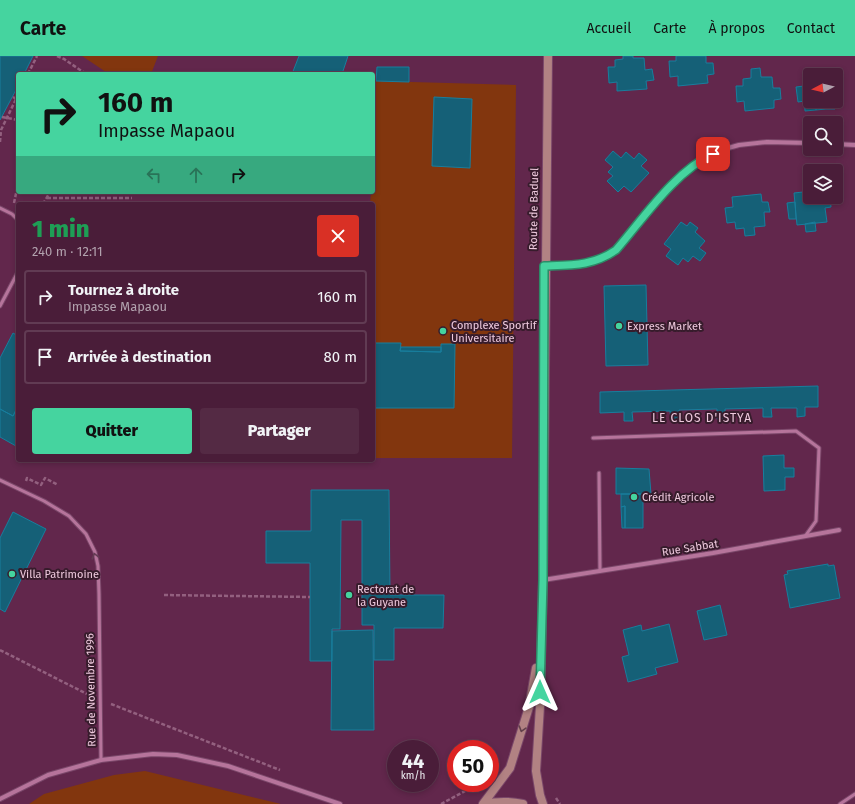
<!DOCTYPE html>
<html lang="fr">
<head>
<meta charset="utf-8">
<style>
	body { margin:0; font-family:"Fira Sans",sans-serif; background:#542a44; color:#f1f3f6; height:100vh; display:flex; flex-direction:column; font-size:15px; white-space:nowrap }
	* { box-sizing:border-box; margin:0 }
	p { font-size:13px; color:#b2a2ae }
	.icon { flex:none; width:22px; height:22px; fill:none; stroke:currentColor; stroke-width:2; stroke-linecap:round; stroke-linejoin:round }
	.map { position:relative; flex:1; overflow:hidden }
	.side { position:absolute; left:16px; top:146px; width:359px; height:260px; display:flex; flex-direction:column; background:#4a1d39; border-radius:4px; box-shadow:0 2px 6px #0003,0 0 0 1px #613b53 }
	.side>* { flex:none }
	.hud { position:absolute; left:16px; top:16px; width:359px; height:122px; border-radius:4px; box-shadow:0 2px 6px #0003,0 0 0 1px #613b53; background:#45d49f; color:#111; overflow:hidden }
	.needle { width:26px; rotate:263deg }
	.controls { position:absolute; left:803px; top:12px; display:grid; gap:8px }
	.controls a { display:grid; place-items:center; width:40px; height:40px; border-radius:4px; background:#4a1d39; box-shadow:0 2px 6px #0003,0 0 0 1px #613b53; font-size:20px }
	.speed { position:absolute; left:387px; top:684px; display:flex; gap:8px; font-size:20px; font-weight:700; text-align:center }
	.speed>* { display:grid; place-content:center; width:52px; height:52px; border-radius:50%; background:#4a1d39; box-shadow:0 2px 6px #0003,0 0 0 1px #613b53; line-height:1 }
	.speed small { font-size:10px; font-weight:400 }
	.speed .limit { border:6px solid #d22; background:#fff; color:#111 }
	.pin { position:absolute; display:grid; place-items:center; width:34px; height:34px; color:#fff; margin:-17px; border-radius:8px; box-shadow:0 2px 6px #0006 }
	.me { position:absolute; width:44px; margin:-22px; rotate:0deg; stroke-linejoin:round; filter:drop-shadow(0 0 3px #0008) }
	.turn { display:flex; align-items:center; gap:14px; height:84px; padding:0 16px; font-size:18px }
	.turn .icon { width:52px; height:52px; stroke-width:2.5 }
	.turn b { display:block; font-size:28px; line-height:34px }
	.lanes { display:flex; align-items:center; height:38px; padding:0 16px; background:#0003; justify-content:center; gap:20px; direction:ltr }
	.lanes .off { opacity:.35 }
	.round { display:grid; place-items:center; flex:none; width:42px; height:42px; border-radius:4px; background:#542a44 }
	.head { display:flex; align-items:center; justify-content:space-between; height:68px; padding:0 16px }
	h1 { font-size:24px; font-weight:800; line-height:30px; color:#1e9e55 }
	.cta { display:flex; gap:8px; margin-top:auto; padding:8px 16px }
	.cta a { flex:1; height:46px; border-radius:4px; background:#45d49f; color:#111; font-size:16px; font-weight:800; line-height:46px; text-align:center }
	.cta a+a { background:#542a44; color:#f1f3f6 }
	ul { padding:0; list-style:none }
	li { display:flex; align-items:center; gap:12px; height:54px; margin:0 8px 6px; padding:0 8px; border:2px solid #613b53; border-radius:4px }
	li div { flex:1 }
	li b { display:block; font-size:15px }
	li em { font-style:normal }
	header { display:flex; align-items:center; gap:24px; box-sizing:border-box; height:56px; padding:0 20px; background:#45d49f; color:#111 }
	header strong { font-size:19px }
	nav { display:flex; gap:22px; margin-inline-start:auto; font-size:14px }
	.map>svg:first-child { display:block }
	.green { fill:#82360e }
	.building { fill:#156077; stroke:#187e9d }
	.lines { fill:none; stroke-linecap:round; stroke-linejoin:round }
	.service-casing { stroke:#7a4769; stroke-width:5 }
	.minor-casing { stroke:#7a4769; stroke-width:6 }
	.secondary-casing { stroke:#7a4769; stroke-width:10 }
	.path { stroke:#93607f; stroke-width:2.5; stroke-dasharray:4 2; stroke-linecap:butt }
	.service { stroke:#b6749b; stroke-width:3 }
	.minor { stroke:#b6749b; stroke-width:4 }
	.secondary { stroke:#b28283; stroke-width:8 }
	.path-bridge { stroke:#93607f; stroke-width:2.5; stroke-dasharray:4 2; stroke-linecap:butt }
	.oneway { stroke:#633b53 }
	.oneway2 { stroke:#62404a }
	.route-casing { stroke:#2d8a67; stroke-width:10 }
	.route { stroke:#45d49f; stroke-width:7 }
	.poi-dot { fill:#45d49f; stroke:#371c2c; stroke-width:1.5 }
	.labels { text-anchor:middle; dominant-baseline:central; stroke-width:4; stroke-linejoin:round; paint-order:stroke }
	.street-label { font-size:11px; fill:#eec9dd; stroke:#371c2c }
	.poi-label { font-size:11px; fill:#eec9dd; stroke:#371c2c; text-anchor:start }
	.neighbourhood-label { font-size:12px; letter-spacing:1px; fill:#eec9dd; stroke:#371c2c }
</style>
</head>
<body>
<header>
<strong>Carte</strong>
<nav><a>Accueil</a><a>Carte</a><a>À propos</a><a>Contact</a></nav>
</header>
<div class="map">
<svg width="855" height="748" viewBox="0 0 855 748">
	<rect width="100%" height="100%" fill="#62274c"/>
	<path class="green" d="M82 0H158L151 18H109Z
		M376 25 516 29 512 402H373V148H370L371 136H373V90Z
		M145 715 281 748H29L44 738 114 719Z"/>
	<path class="building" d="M0 0H33L24 18H18V30L0 64Z
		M299 0H348L342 18H292Z
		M623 0H633V2H644L645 14 652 13 654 24 646 25 647 33 617 35V26L609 27 608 11H615V4L623 3Z
		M676 0H706V7H713L714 18 707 19 708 27 678 30V20L670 21 669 5H676Z
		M377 11H409V26L376 25Z
		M760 12 761 21H772L773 32H780L781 43 774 44V52L745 55 744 45 737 46 736 30H743V23L751 22V13Z
		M821 12V19H812L811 13Z
		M803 23H810V45H835V53H826V49H816V54L805 55Z
		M804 30 805 45 798 46 796 31Z
		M836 32H841L842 44H836Z
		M434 41 472 43 470 112 432 110Z
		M816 49H826V53L816 54Z
		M613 95 621 102 626 96 634 103 639 97 647 104 641 110 649 117 631 136 624 130 618 136 607 125 613 120 608 116 613 111 605 104Z
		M810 135V141L804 142 803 136Z
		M803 136 804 142 830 141 831 151 825 152 827 166 797 169 794 137Z
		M761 138 762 146H768L770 156H764L765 170 754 171 755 179 745 180 744 172 736 173 735 166 727 167 725 152 733 151 732 141Z
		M795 146 796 163H789L787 147Z
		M681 166 687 170 690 166 698 172 695 176 705 185 699 192 706 197 700 205 693 200 688 206 683 202 678 209 666 200 671 193 664 188Z
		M815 166 816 175 806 176 805 168Z
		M646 229 648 309 606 310 604 230Z
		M13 277 18 280V350L13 360 0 353V302Z
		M374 287H401L400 295 441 296V288H455L454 352H373Z
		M401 291H441V296L400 295Z
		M818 330V351H805V360L797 361V352H771L772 361H763V352L725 353V362L717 363V353L679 354V364H671L670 355 632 356 633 365H624V356L600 357V336Z
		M18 350V386L16 390 0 381V353L13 360Z
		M784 399V412H794V421H785V434L764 435 763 400Z
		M616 412 649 413 651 438H616Z
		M311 434H389L390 539H444L443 572H394V604H374V569H362V464H341L340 573H332V605H310V507H266V475H311Z
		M621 438H643V472H625V450L621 451Z
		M625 450V472H622L621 451Z
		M13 456 46 473 5 556 0 553V482Z
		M828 508V510L834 509 840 542 790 552 784 519 788 518 787 515Z
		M720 549 727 579 704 584 697 555Z
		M669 568 678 606 655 612 657 618 628 626 622 601 629 599 623 574 641 569 642 575Z
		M373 574 374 674H331L332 575Z"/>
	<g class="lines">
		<g class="service-casing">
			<path id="service" d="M0 152 12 158 18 164
				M0 250 18 216
				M593 382 796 375 819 392 816 465 806 479
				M599 417 600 515
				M0 424 44 445 69 460 86 478 95 496 98 510 99 538 101 704
				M840 748 855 738"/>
		</g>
		<g class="minor-casing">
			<path id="minor" d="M836 88 855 89
				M545 210C572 210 593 210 616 194L677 123 691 110 704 102 721 94 739 89 767 86 810 87
				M543 524 713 497 839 474
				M0 743 48 719 101 704 153 698 177 699 228 710 340 748"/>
		</g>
		<g class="secondary-casing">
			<path id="secondary" d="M483 748 510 712 529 651 536 612
				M485 748C498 745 509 745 523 748
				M543 748 540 739 536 715 540 650 543 524 548 0"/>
		</g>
		<path class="path" d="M57 0 64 3 86 18
			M28 18 37 0
			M0 86 1 74 18 39
			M47 142H132
			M14 147 18 128
			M43 148 50 136
			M26 425 27 422 41 429 45 422 58 429
			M164 539 310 541
			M0 594 87 638
			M111 648 280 714
			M556 742 560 748
			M441 748 480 727"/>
		<use href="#service" class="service"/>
		<use href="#minor" class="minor"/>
		<use href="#secondary" class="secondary"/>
		<path class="path-bridge" d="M13 41 18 44
			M2 61 18 64"/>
	</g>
	<defs><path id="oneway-chevron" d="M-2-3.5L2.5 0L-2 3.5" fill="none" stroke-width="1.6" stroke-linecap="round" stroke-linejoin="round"/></defs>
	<use class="oneway" href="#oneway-chevron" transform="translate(95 500) rotate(-105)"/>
	<use class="oneway2" href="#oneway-chevron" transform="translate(522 673) rotate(107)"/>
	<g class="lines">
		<g class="route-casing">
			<path id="route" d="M540 636 543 524 544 210C572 209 593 210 616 194 643 163 675 115 713 98"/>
		</g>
		<use href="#route" class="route"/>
	</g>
	<g class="poi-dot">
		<circle cx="619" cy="270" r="4"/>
		<circle cx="443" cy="275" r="4"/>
		<circle cx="634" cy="441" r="4"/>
		<circle cx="12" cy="518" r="4"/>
		<circle cx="349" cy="539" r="4"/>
	</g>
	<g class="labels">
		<g class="street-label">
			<text transform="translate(534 153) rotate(-89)">Route de Baduel</text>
			<text transform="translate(690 492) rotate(-9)">Rue Sabbat</text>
			<text transform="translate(91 634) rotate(-91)">Rue de Novembre 1996</text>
		</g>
		<g class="poi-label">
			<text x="451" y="269">Complexe Sportif<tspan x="451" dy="13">Universitaire</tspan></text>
			<text x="627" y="270">Express Market</text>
			<text x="642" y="441">Crédit Agricole</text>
			<text x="20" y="518">Villa Patrimoine</text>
			<text x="357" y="533">Rectorat de<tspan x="357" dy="13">la Guyane</tspan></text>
		</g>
		<g class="neighbourhood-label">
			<text x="702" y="362">LE CLOS D'ISTYA</text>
		</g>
	</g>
</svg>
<div class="controls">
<a><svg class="needle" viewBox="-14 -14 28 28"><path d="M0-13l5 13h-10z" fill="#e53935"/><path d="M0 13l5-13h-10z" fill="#b2a2ae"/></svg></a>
<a><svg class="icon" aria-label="search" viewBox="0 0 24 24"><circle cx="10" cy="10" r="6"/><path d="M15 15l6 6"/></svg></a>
<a><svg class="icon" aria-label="layers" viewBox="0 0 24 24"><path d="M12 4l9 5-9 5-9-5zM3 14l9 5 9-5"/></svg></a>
</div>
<div class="speed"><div>44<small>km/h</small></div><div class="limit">50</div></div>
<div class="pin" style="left:713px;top:98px;background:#d93025"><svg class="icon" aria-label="arrive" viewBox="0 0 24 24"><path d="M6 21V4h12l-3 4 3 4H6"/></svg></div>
<svg class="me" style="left:540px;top:636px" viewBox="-20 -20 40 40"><path d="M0-17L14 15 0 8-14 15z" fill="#45d49f" stroke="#fff" stroke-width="4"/></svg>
<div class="hud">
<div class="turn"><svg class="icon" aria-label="right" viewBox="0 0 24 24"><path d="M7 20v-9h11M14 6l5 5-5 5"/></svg><div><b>160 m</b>Impasse Mapaou</div></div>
<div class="lanes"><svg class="icon off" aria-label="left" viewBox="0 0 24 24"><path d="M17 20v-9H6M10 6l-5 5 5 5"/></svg><svg class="icon off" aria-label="ahead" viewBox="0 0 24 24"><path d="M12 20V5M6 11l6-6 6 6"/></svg><svg class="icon" aria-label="right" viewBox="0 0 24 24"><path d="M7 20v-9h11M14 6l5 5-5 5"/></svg></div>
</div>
<section class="side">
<div class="head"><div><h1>1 min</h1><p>240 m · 12:11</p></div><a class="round" style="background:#d93025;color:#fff"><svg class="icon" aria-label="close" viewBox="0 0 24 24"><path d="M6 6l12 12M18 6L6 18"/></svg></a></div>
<ul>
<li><svg class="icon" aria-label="right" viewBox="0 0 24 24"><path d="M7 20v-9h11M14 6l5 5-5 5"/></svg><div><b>Tournez à droite</b><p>Impasse Mapaou</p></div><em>160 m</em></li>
<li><svg class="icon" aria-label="arrive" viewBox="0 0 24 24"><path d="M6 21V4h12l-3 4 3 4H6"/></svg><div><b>Arrivée à destination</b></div><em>80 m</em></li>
</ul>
<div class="cta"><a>Quitter</a><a>Partager</a></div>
</section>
</div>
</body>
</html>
